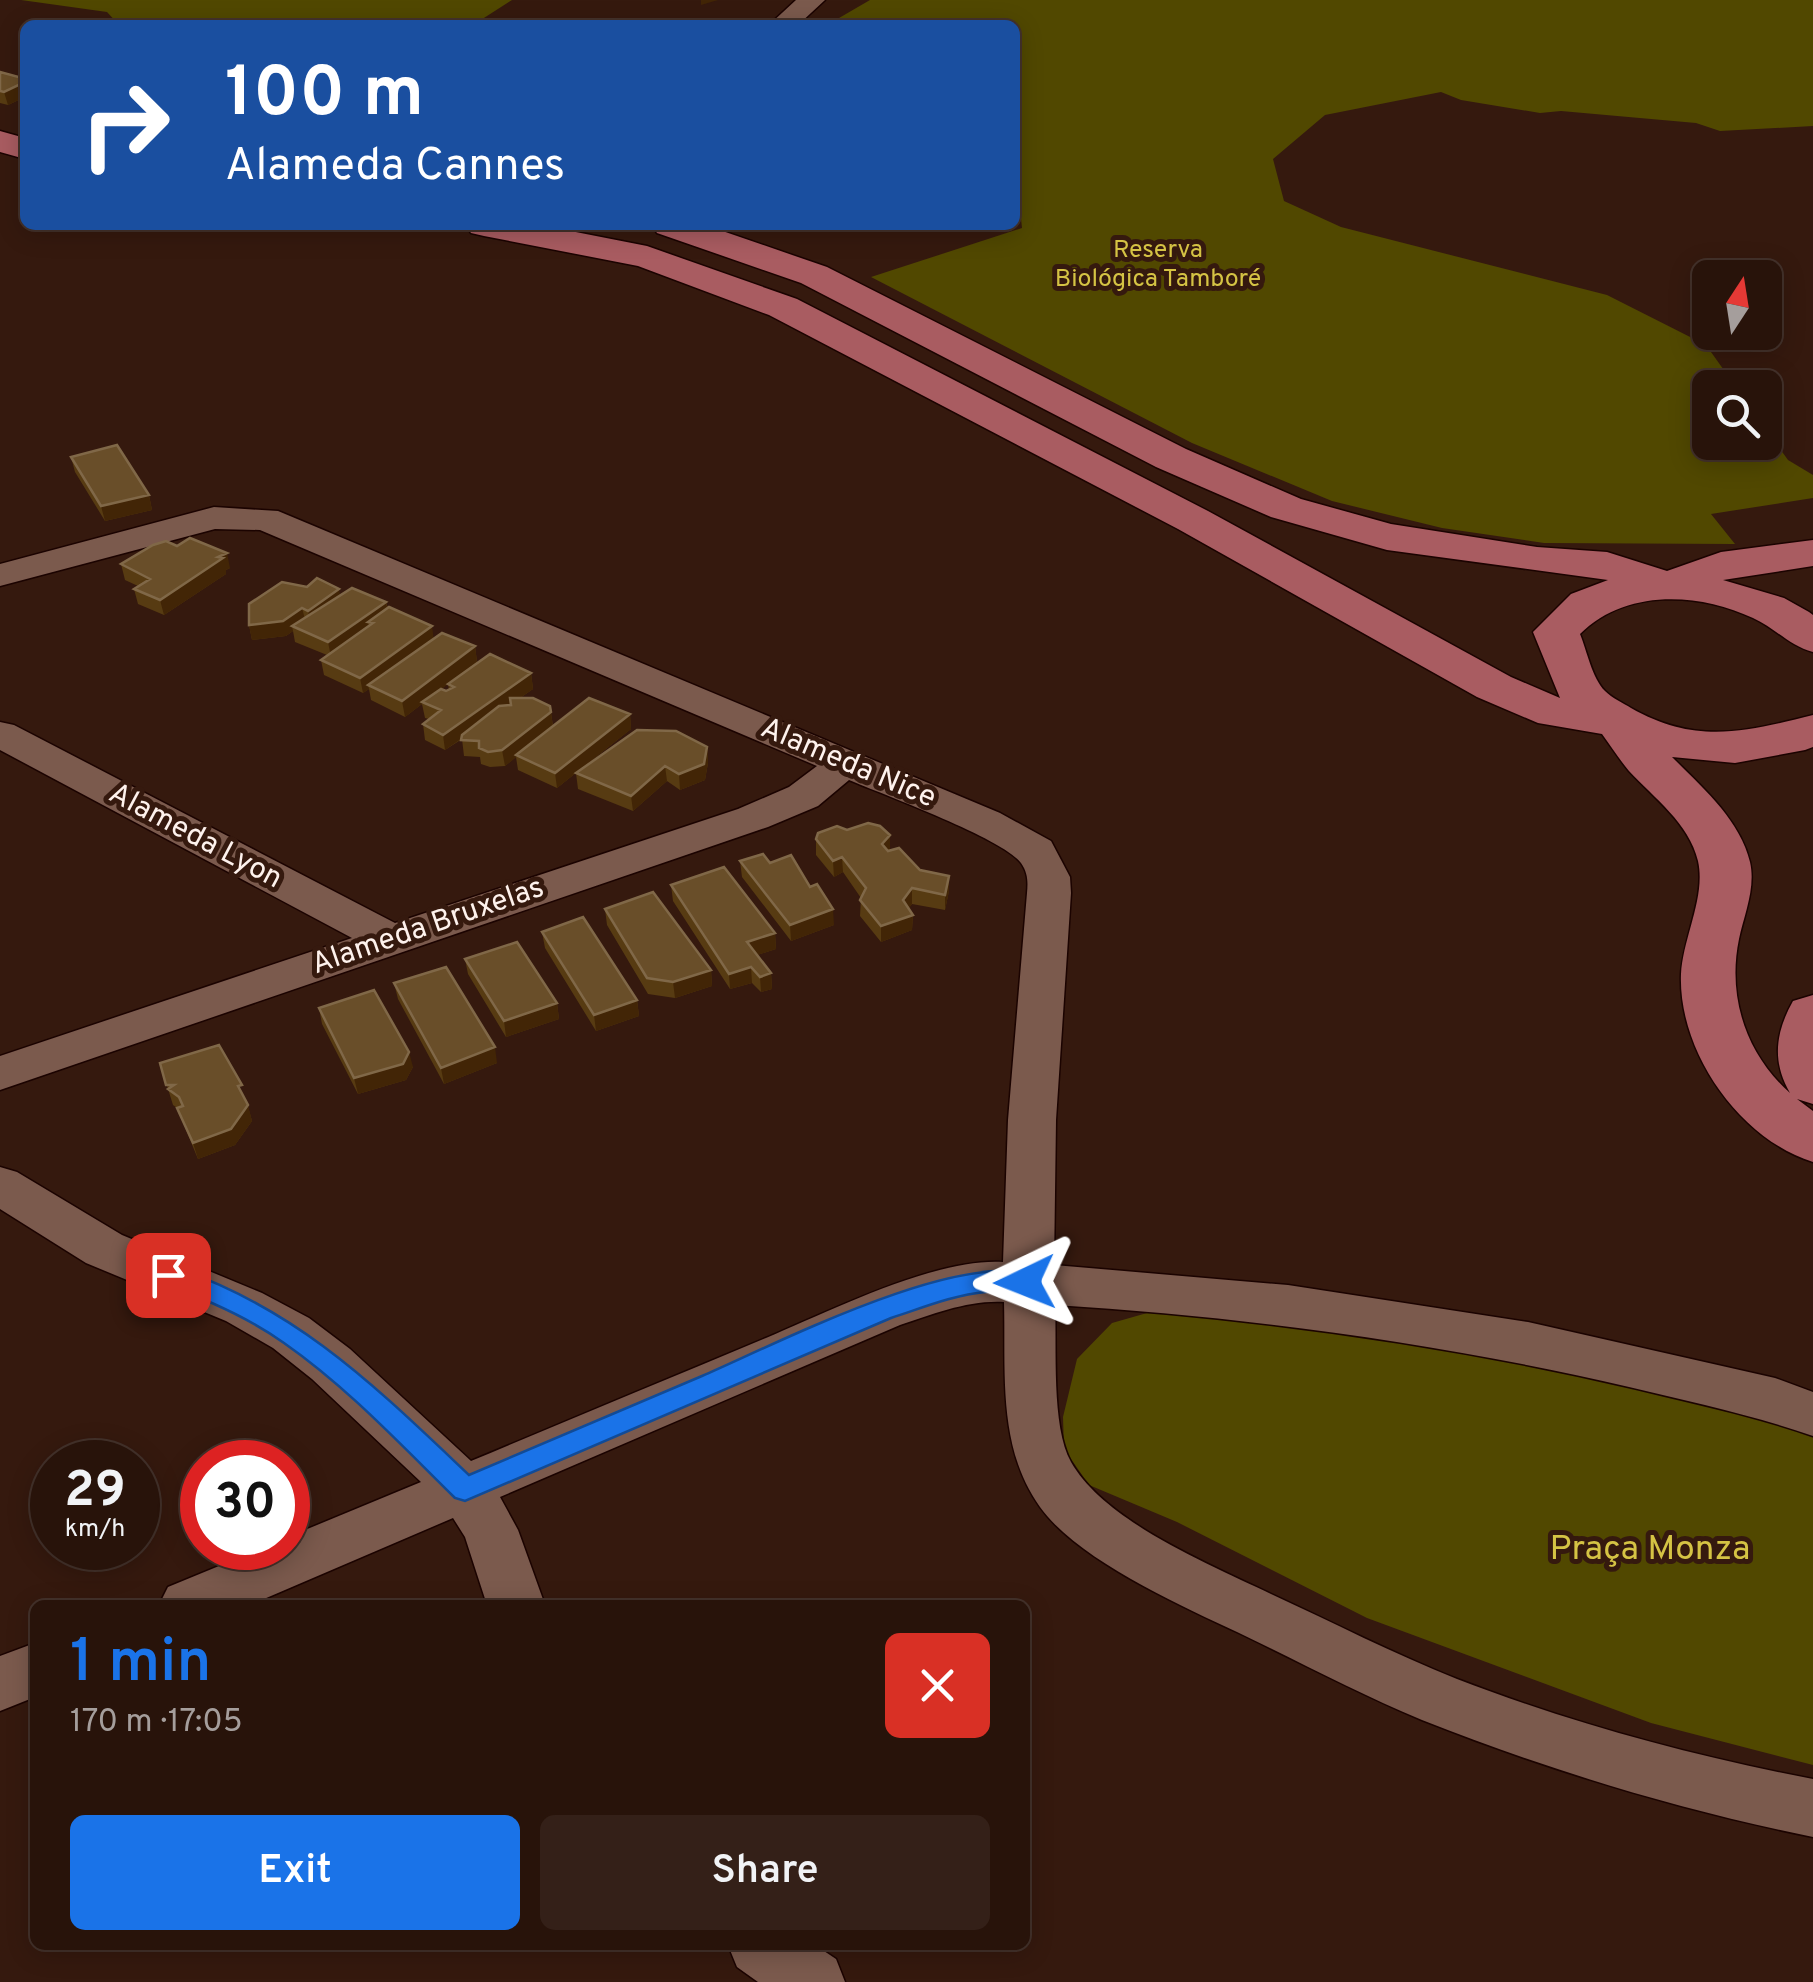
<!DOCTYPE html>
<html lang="en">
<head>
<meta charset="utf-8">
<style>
	body { margin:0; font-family:Overpass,sans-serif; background:#342018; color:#f1f3f6; height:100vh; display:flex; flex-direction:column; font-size:38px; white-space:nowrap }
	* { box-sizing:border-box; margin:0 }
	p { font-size:32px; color:#a59e9c }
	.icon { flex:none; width:55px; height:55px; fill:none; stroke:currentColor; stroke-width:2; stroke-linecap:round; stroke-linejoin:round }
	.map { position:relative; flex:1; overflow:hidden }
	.panel { position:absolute; left:30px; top:1600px; width:1000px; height:350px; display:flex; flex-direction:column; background:#28130a; border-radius:15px; box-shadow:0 5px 25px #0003,0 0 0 2px #44322b }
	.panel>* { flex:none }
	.top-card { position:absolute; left:20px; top:20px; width:1000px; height:210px; border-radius:15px; box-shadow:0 5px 25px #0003,0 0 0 2px #44322b; background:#1a4fa0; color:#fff; overflow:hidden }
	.needle { width:65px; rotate:12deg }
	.tools { position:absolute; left:1692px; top:260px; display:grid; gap:20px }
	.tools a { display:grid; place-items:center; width:90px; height:90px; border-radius:15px; background:#28130a; box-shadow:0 5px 25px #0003,0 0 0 2px #44322b; font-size:50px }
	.speed { position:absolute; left:30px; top:1440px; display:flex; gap:20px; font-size:50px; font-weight:700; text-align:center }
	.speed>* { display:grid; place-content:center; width:130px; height:130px; border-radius:50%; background:#28130a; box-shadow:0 5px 25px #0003,0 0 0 2px #44322b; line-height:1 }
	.speed small { font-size:25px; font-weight:400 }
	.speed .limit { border:15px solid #d22; background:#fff; color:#111 }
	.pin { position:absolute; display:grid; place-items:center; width:85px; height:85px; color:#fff; margin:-42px; border-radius:20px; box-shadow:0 5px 15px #0006 }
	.me { position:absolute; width:110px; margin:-55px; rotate:268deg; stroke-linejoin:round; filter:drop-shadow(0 0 8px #0008) }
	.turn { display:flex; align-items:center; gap:35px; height:210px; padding:0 40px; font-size:45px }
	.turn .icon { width:130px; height:130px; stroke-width:2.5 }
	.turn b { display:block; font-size:70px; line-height:85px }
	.round { display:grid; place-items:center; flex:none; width:105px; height:105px; border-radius:15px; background:#342018 }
	.summary { display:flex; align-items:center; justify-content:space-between; height:170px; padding:0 40px }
	h1 { font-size:60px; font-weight:600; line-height:75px; color:#1a73e8 }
	.button { display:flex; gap:20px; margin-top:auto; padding:20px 40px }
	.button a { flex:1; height:115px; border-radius:15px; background:#1a73e8; color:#fff; font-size:40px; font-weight:600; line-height:115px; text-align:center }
	.button a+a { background:#342018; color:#f1f3f6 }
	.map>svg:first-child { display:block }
	.green { fill:#514800 }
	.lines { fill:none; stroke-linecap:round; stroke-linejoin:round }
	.minor-casing { stroke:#1b0300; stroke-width:3 }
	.major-casing { stroke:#1b0300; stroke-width:3 }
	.minor { fill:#7b5a4d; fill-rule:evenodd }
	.major { fill:#a95c61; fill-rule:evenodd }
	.wall { fill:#573b12 }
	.shaded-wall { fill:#422506 }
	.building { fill:#694e29; stroke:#806848; stroke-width:2.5 }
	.route { fill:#1a73e8; stroke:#114b97; stroke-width:2.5 }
	.labels { text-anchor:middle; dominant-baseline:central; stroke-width:10; stroke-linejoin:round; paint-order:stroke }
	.far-park-label { font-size:25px; fill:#d5c344; stroke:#35190e }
	.street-label { font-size:30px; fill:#fef2ed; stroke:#35190e }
	.near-park-label { font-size:35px; fill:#d5c344; stroke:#35190e }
</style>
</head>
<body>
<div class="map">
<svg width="1813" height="1982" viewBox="0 0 1813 1982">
	<rect width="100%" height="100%" fill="#35190e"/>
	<path class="green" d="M21 0H512L473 25H119L107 12Z
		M870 0H1813V126L1720 131 1696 123 1561 111 1540 113 1461 100 1441 92 1325 115 1273 159 1284 201 1341 227 1607 295 1706 345 1736 387 1710 388V442H1765V428L1788 460 1813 475V498L1711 514 1735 544 1544 543 1442 528 1332 501 1192 443 871 277 1022 228 1015 162V25H827Z
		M1154 1311 1368 1328 1813 1424V1765L1651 1723 1367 1618 1177 1522 1089 1485 1064 1449 1063 1417 1077 1359 1112 1323Z"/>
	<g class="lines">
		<g class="minor-casing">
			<path id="minor" d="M796 0H825L798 25H769Z
				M214 507 278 511 1000 813 1051 841 1070 877 1071 893 1056 1120 1054 1265 1288 1285 1528 1322 1775 1378 1813 1392V1436C1753 1415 1691 1402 1629 1387 1440 1343 1248 1317 1055 1305 1057 1347 1051 1426 1071 1462 1105 1522 1211 1565 1271 1594 1332 1622 1394 1654 1457 1679 1571 1723 1692 1756 1813 1779V1837C1680 1810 1548 1770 1422 1720 1359 1694 1298 1661 1237 1632 1179 1605 1077 1559 1040 1507 997 1447 1006 1372 1004 1302 968 1300 934 1314 900 1325L500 1497 518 1530 545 1605H487L465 1537 453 1518 250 1605H159L168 1587 263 1548H288V1537L421 1482 312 1379 273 1348 226 1321 86 1263 0 1209V1167L17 1172 122 1235 262 1293 309 1318 350 1349 471 1461C569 1420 668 1379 766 1338 830 1311 935 1258 1003 1262L1008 1120 1027 893C1028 882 1028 873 1021 863 1004 839 882 794 849 780L818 806 768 827 0 1090V1056L352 938 0 750V722L14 725 395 923 738 809 789 787 817 766 260 530 215 529 0 586V564Z
				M35 1643V1697L0 1711V1656Z
				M728 1945H815L836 1959 845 1982H758L737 1967Z"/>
		</g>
		<g class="major-casing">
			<path id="major" d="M0 131 25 138V159L0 152Z
				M466 225H540L647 246 797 299 1208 511 1511 677 1560 698 1533 632 1571 594 1608 580 1387 550 1271 517 1156 467 801 283 657 233 652 225H705L827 267 1186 449 1301 499 1391 524 1537 547 1607 552 1667 571 1721 552 1813 540V566L1723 580 1784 598 1809 612 1813 615V652C1790 646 1775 628 1753 618 1698 592 1625 589 1580 634 1587 651 1592 678 1605 691 1612 698 1623 703 1631 708 1696 745 1745 732 1813 715V747L1805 750 1735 763 1672 757C1702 787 1740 820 1750 862 1756 888 1744 915 1739 939 1727 997 1746 1054 1790 1093 1772 1062 1775 1033 1793 1001L1813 995V1104L1797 1099 1813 1111V1162C1739 1139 1678 1051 1681 974 1683 937 1706 897 1698 861 1689 823 1654 798 1629 771 1619 759 1611 746 1602 734L1538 723 1477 697 1178 529 769 315 638 266 484 236 471 233Z"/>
		</g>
		<use href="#minor" class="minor"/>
		<use href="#major" class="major"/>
	</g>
	<path class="wall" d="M0 72 22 78 25 77V97L8 105 0 103Z
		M71 457 149 495 152 510 105 521 75 472Z
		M177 546 230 568 226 570V574L164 615 138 604 134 589 138 586 125 580 121 564Z
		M340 596 386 602 388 608 434 639 475 646 477 662 441 689 446 691 449 690 448 684 531 673 533 689 520 698 550 706 553 726 630 714 631 729 557 788 518 770 516 757 505 766 490 767 481 764 480 757 464 756 462 739 445 750 425 740 423 724 429 719 425 718 422 704 405 717 371 700 369 689 363 693 324 675 321 660 327 655 295 642 293 631 286 636 252 640 249 625Z
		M707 747 708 763 705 780 680 790 667 781 633 811 578 789 576 773Z
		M847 830 890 835V850L949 891 945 910 912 904 908 909 913 915 912 930 881 942 860 916 861 898 843 872 834 877 816 855V839Z
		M740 861 770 863 810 887 834 925 791 941 742 877Z
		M671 885 775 933 776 949 757 955 771 973 772 989 761 992 752 983 730 989 673 901Z
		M605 909 711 970 712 986 675 998 648 994 607 925Z
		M542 932 637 1000 639 1016 596 1031 545 948Z
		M465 959 557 1003 559 1019 506 1037 468 974Z
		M394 983 497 1063 444 1084 398 999Z
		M319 1008 413 1067 406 1080 358 1094 322 1024Z
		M160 1063 246 1100 252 1121 235 1145 198 1159 177 1108 173 1105Z"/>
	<path class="shaded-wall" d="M701 0H718L701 5Z
		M25 82V97L8 105 4 92Z
		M149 495 152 510 105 521 101 506Z
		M227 553 230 568 226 570V574L164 615 160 600 218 557Z
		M339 589 342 604 311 626 308 611Z
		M386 602 389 617 368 622 370 631 331 657 328 642Z
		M302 608 306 623 292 626 293 631 286 636 252 640 249 625Z
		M432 626 434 641 368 685 369 689 363 693 360 678Z
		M475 646 477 662 405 717 402 701Z
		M531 673 533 689 445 750 443 735Z
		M551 712 553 728 505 766 502 750Z
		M630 714 631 729 557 788 555 773Z
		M707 747 708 763 705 780 680 790 679 774Z
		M665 766 667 781 633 811 631 796Z
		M890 835V851L882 860V844Z
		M842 857 843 872 834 877 833 861Z
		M949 876V891L945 910V895Z
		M912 888V904L903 916V900Z
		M833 909 834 925 791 941 790 925Z
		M913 915 912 930 881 942V926Z
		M775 933 776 949 748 958 747 942Z
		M751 967 752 983 730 989 729 974Z
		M711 970 712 986 675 998 673 982Z
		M771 973 772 989 761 992 760 977Z
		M637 1000 639 1016 596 1031 594 1015Z
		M557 1003 559 1019 506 1037 504 1021Z
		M495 1047 497 1063 444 1084 441 1068Z
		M409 1052 413 1067 406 1080 358 1094 354 1078Z
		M248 1105 252 1121 235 1145 198 1159 193 1143Z"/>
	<path class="building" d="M0 72 22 78 25 77V82L4 92 0 91Z
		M117 445 149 495 101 506 71 457Z
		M190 538 227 553 218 557 223 558 160 600 134 589 150 579 121 564 153 545 166 541 177 546Z
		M317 578 339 589 308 611 302 608 283 621 249 625V604L282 582 307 587Z
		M352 588 386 602 328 642 292 626Z
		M389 607 432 626 360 678 321 660 373 623 368 622Z
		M442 633 475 646 402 701 368 685Z
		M490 654 531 673 443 735 423 724 441 710 422 702 441 689 446 691 454 687 448 684Z
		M510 698H533L550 706 551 712 502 750 488 752 479 748V741L461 740 462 735 499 706 511 705Z
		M589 698 630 714 555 773 516 755Z
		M637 730 676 731 707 747 704 764 679 774 665 766 631 796 576 773Z
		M868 823 880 826 890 835 882 844 888 851 899 848 920 870 949 876 945 895 912 888 903 900 913 915 881 926 860 900 866 888 842 857 833 861 816 839 818 833 837 826 847 830Z
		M763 854 770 863 791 855 810 887 817 884 833 909 790 925 740 861Z
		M724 867 775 933 747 942 771 973 760 977 751 967 729 974 671 885Z
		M653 892 711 970 673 982 647 978 605 909Z
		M583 917 637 1000 594 1015 542 932Z
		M517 942 557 1003 504 1021 465 959Z
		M446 967 495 1047 441 1068 394 983Z
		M374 990 409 1052 403 1064 354 1078 319 1008Z
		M219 1045 242 1085 238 1086 248 1105 231 1129 193 1143 177 1108 183 1106 179 1097 168 1089 174 1085H166L160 1063Z"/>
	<path class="route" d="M168 1265C295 1306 375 1386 469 1475 546 1442 624 1409 702 1376 776 1344 958 1250 1034 1275L1038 1282 1034 1289C1018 1294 1002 1290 986 1292 953 1295 922 1308 891 1318L465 1501 455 1498C400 1444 347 1387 284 1343 248 1317 201 1297 159 1282L156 1275 159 1268Z"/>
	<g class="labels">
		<g class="far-park-label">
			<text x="1158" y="251">Reserva<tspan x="1158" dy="29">Biológica Tamboré</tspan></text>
		</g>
		<g class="street-label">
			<text transform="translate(848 764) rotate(23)">Alameda Nice</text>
			<text transform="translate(195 837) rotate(28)">Alameda Lyon</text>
			<text transform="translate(428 927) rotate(-19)">Alameda Bruxelas</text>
		</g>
		<g class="near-park-label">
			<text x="1650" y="1550">Praça Monza</text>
		</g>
	</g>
</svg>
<div class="tools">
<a><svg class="needle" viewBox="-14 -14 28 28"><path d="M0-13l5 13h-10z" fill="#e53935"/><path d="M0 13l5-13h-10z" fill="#a59e9c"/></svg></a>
<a><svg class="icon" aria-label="search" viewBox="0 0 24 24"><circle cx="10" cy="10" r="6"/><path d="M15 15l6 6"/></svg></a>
</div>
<div class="speed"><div>29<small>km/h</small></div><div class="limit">30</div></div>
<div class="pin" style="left:168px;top:1275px;background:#d93025"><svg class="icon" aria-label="arrive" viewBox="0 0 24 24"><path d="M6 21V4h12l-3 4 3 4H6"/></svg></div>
<svg class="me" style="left:1025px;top:1282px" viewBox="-20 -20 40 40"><path d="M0-17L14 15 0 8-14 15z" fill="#1a73e8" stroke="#fff" stroke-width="4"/></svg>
<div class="top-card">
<div class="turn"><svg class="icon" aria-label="right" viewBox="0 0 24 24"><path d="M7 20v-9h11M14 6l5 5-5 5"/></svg><div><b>100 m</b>Alameda Cannes</div></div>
</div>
<section class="panel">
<div class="summary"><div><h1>1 min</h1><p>170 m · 17:05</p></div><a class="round" style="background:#d93025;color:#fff"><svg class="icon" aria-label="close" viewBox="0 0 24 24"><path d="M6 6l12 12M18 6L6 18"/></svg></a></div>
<div class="button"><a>Exit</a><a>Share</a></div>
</section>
</div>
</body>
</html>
